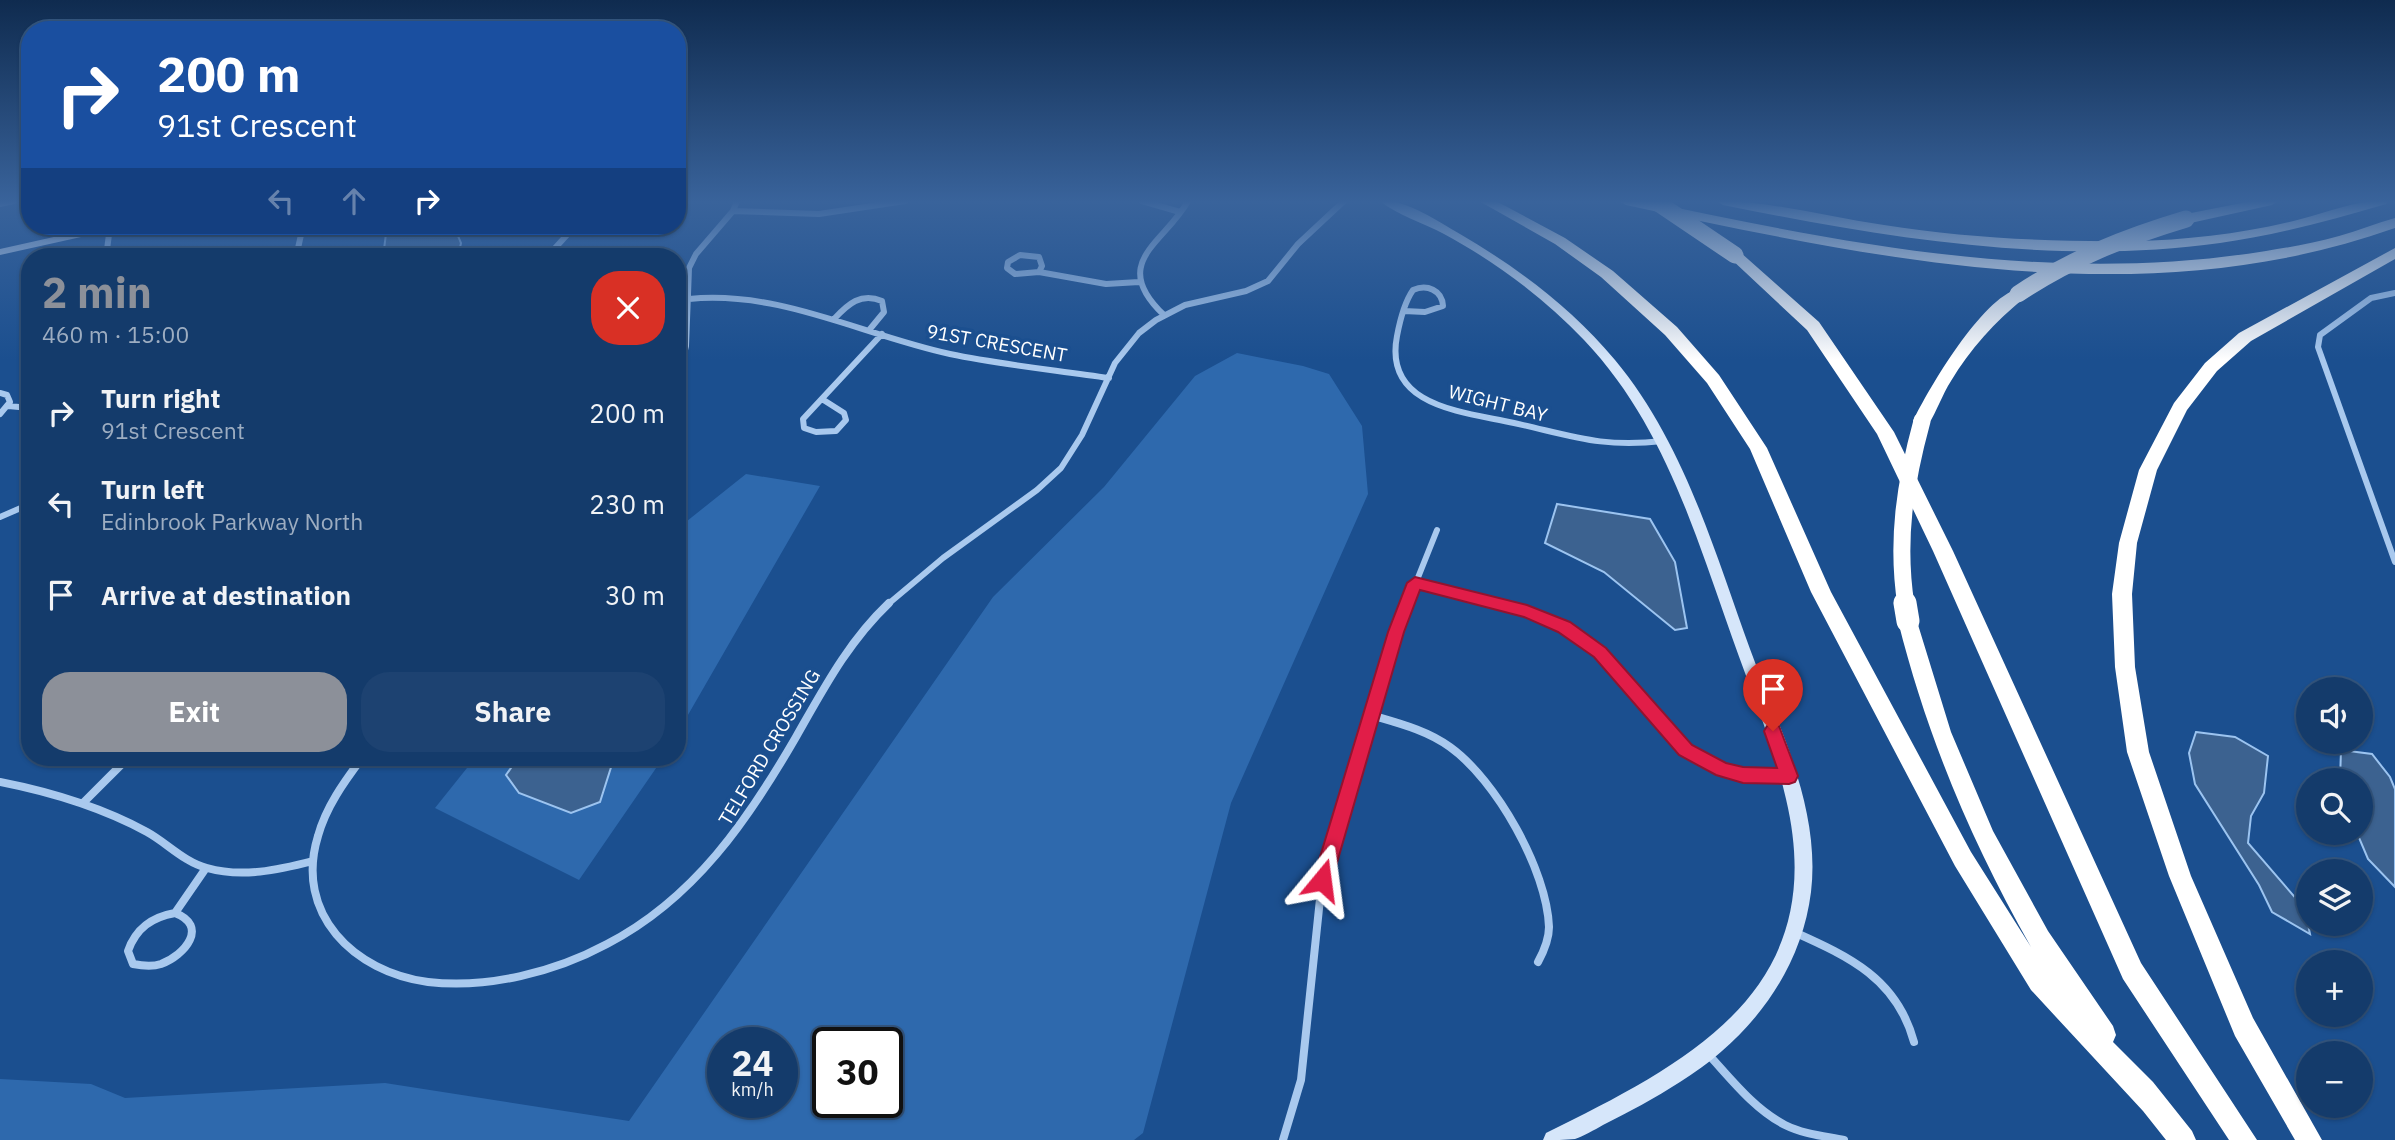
<!DOCTYPE html>
<html lang="en">
<head>
<meta charset="utf-8">
<style>
	body { margin:0; font-family:"IBM Plex Sans",sans-serif; background:#1d4271; color:#f1f3f6; height:100vh; display:flex; flex-direction:column; font-size:26px; white-space:nowrap }
	* { box-sizing:border-box; margin:0 }
	p { font-size:23px; color:#9dadc1 }
	.icon { flex:none; width:38px; height:38px; fill:none; stroke:currentColor; stroke-width:2; stroke-linecap:round; stroke-linejoin:round }
	.map { position:relative; flex:1; overflow:hidden }
	.drawer { position:absolute; left:21px; top:248px; width:665px; height:518px; display:flex; flex-direction:column; background:#143b6b; border-radius:28px; box-shadow:0 2px 5px #0004,0 0 0 2px #33557e }
	.drawer>* { flex:none }
	.banner { position:absolute; left:21px; top:21px; width:665px; height:214px; border-radius:28px; box-shadow:0 2px 5px #0004,0 0 0 2px #33557e; background:#1a4fa0; color:#fff; overflow:hidden }
	.tools { position:absolute; left:2296px; top:677px; display:grid; gap:14px }
	.tools a { display:grid; place-items:center; width:77px; height:77px; border-radius:50%; background:#143b6b; box-shadow:0 2px 5px #0004,0 0 0 2px #33557e; font-size:35px }
	.speed { position:absolute; left:707px; top:1027px; display:flex; gap:14px; font-size:35px; font-weight:700; text-align:center }
	.speed>* { display:grid; place-content:center; width:91px; height:91px; border-radius:50%; background:#143b6b; box-shadow:0 2px 5px #0004,0 0 0 2px #33557e; line-height:1 }
	.speed small { font-size:18px; font-weight:400 }
	.speed .limit { border:4px solid #111; border-radius:10px; background:#fff; color:#111 }
	.pin { position:absolute; display:grid; place-items:center; width:60px; height:60px; color:#fff; margin:-72px -30px; border-radius:50% 50% 50% 0; rotate:-45deg; box-shadow:0 0 7px #0007 }
	.pin .icon { rotate:45deg }
	.me { position:absolute; width:77px; margin:-38px; rotate:16deg; stroke-linejoin:round; filter:drop-shadow(0 0 5px #0008) }
	.turn { display:flex; align-items:center; gap:24px; height:147px; padding:0 21px; font-size:32px }
	.turn .icon { width:91px; height:91px; stroke-width:2.5 }
	.turn b { display:block; font-size:49px; line-height:60px }
	.lanes { display:flex; align-items:center; height:66px; padding:0 21px; background:#0003; justify-content:center; gap:35px; direction:ltr }
	.lanes .off { opacity:.35 }
	.round { display:grid; place-items:center; flex:none; width:74px; height:74px; border-radius:28px; background:#1d4271 }
	.summary { display:flex; align-items:center; justify-content:space-between; height:119px; padding:0 21px }
	h1 { font-size:42px; font-weight:700; line-height:52px; color:#8c9099 }
	.action { display:flex; gap:14px; margin-top:auto; padding:14px 21px }
	.action a { flex:1; height:80px; border-radius:28px; background:#8c9099; color:#fff; font-size:28px; font-weight:700; line-height:80px; text-align:center }
	.action a+a { background:#1d4271; color:#f1f3f6 }
	ul { padding:0; list-style:none }
	li { display:flex; align-items:center; gap:21px; height:91px; padding:0 21px }
	li div { flex:1 }
	li b { display:block; font-size:26px }
	li em { font-style:normal }
	.map>svg:first-child { display:block }
	.green { fill:#2e69ad; fill-rule:evenodd }
	.water { fill:#3c6290; stroke:#9cc4f0; stroke-width:2 }
	.lines { fill:none; stroke-linecap:round; stroke-linejoin:round }
	.street-far1 { stroke:#a9c9ee; stroke-width:6 }
	.street { stroke:#a9c9ee; stroke-width:8 }
	.secondary { fill:#d6e6fa; fill-rule:evenodd }
	.highway { fill:#fff; fill-rule:evenodd }
	.highway-bridge-far1 { stroke:#fff; stroke-width:17 }
	.highway-bridge { stroke:#fff; stroke-width:23 }
	.route { fill:#e11d48; stroke:#92132f; stroke-width:2 }
	.labels { text-anchor:middle; dominant-baseline:central; stroke-width:7; stroke-linejoin:round; paint-order:stroke }
	.street-label { font-size:19px; fill:#fff; stroke:#1b4f8f }
</style>
</head>
<body>
<div class="map">
<svg width="2395" height="1140" viewBox="0 0 2395 1140">
	<rect width="100%" height="100%" fill="#1b4f8f"/>
	<path class="green" d="M1237 353 1303 366 1329 374 1362 426 1368 494 1231 803 1143 1133 1134 1140H0V1079L91 1084 125 1098 385 1083 629 1121 993 597 1104 487 1195 376ZM723 1043H782V1102H723ZM828 1043H887V1102H828Z
		M746 474 820 486 677 734V529Z
		M475 758H663L579 880 435 808Z"/>
	<path class="water" d="M387 226H454L461 243 458 257H383Z
		M1557 504 1650 519 1675 562 1687 628 1675 630 1604 572 1545 543Z
		M2196 732 2235 737 2268 756 2264 793 2251 816 2248 843 2305 909 2310 934 2272 912 2259 885 2195 784 2189 753Z
		M2341 750 2372 754 2390 777 2395 789V887L2368 859 2357 833H2361V780H2340Z
		M518 758H614L600 802 571 813 519 793 506 775Z"/>
	<g class="lines">
		<path class="street-far1" d="M1142 201 1180 212
			M0 204 14 201
			M733 211 819 214 905 201
			M1020 255 1039 257 1042 266 1039 272 1015 274 1007 268 1008 262Z
			M106 257 110 227
			M296 257 303 226
			M547 257 575 226
			M1039 272 1106 284 1139 282
			M2395 293 2371 298 2320 335 2318 347 2395 562
			M689 299C780 290 862 335 950 354 1002 365 1056 370 1109 378
			M1404 311 1425 312 1443 306C1442 290 1427 284 1413 290 1404 303 1400 320 1397 336 1383 408 1466 412 1514 423 1573 436 1601 448 1663 441
			M1164 315C1108 262 1165 243 1188 201
			M834 319C848 304 861 292 882 301L884 312 870 329
			M677 382 686 346 689 268 696 254 733 211 737 201
			M0 393 7 395 10 402 0 414
			M822 399 844 413 846 420 836 431 816 432 804 428 803 419 882 334
			M8 406 30 408
			M0 517 30 504
			M1415 583 1507 605
			M887 605 943 558 1037 490 1061 468 1082 435 1115 363 1139 333 1156 320 1185 305 1246 291 1268 281 1298 244 1344 201
			M1407 605 1437 530"/>
		<path class="street" d="M1501 603C1535 613 1570 626 1597 650 1610 662 1621 676 1632 690 1684 752 1706 773 1789 776
			M1371 715C1398 723 1427 730 1450 747 1496 780 1547 870 1549 927 1549 939 1544 951 1538 962
			M362 758C344 782 326 807 318 836 294 914 354 972 428 982 488 989 555 972 607 944 694 899 748 820 796 737 824 688 848 642 889 603
			M0 782C51 792 101 807 147 832 167 843 184 862 207 868 242 878 278 870 313 861
			M84 802 128 758
			M175 913C209 926 185 955 161 964 152 967 143 966 133 964L128 951C136 928 152 917 175 913Z
			M175 913 206 868
			M1794 932C1850 957 1897 979 1914 1042
			M1708 1054C1731 1079 1754 1109 1785 1125 1803 1134 1824 1136 1844 1140
			M1283 1140 1301 1080 1322 880 1396 632 1408 603"/>
		<path class="secondary" d="M1380 201C1406 199 1437 221 1460 234 1518 268 1572 308 1615 360 1684 443 1714 550 1750 649 1778 726 1821 808 1811 892 1801 973 1748 1040 1680 1082 1655 1098 1629 1112 1603 1125 1594 1130 1584 1136 1575 1139 1566 1140 1553 1140 1543 1140L1546 1133C1692 1061 1831 989 1786 799 1772 738 1746 679 1726 620 1691 520 1659 419 1584 340 1544 298 1496 262 1444 234 1424 223 1397 215 1380 201Z
			M103 226H122L117 229 0 255V249Z"/>
		<path class="highway" d="M1479 201H1496L1565 238 1613 271 1677 327 1719 375 1767 448 1831 592 1971 852 2031 947C1972 843 1927 737 1898 621L1901 615 1908 613 1915 615 1951 732 1993 831 2048 931 2113 1026 2116 1035 2113 1042 2153 1082 2192 1131 2196 1140H2166L2143 1111 2031 990 1955 866 1811 592 1750 449 1707 383 1665 335 1601 277 1555 244Z
			M1619 201H1645C1852 245 2053 285 2266 251 2291 247 2315 243 2339 236 2358 231 2376 223 2395 218V228C2146 317 1875 259 1626 205Z
			M1716 201C1772 201 1828 217 1884 225 1966 238 2049 242 2133 241 2188 240 2247 233 2301 219 2330 212 2358 199 2388 201L2386 204C2331 220 2277 235 2220 243 2054 266 1886 238 1723 205Z
			M2252 201H2279L2272 205 2186 224 2178 219 2186 214Z
			M2395 248V259L2251 341 2217 371 2187 410 2157 470 2137 543 2132 594 2135 667 2149 752 2191 876 2253 1018 2322 1140H2295L2235 1036 2169 876 2127 752 2115 667 2112 594 2119 543 2139 470 2174 403 2205 363 2239 333Z
			M1735 250 1740 252 1819 322 1894 432 1953 551 2141 963 2257 1140H2229L2123 979 1933 551 1877 434 1807 330 1730 258 1727 255 1730 252Z
			M2018 289 2024 290 2026 294 2024 298C1995 322 1970 349 1951 381 1942 395 1937 411 1928 425H1916L1913 421C1929 388 1982 298 2018 289Z"/>
		<path class="highway-bridge-far1" d="M1655 201 1735 255
			M2018 294C2070 259 2126 237 2186 219
			M1906 605C1896 541 1905 483 1922 421"/>
		<path class="highway-bridge" d="M1905 603 1908 621"/>
	</g>
	<linearGradient id="sky" x2="0" y2="1"><stop stop-color="#0f2b4f"/><stop offset="0.56" stop-color="#39639b"/><stop offset="1" stop-color="#39639b" stop-opacity="0"/></linearGradient>
	<rect width="2395" height="360" fill="url(#sky)"/>
	<path class="route" d="M1415 577 1527 605 1570 622 1606 648 1692 745 1726 763 1743 767 1777 768 1764 731 1767 726 1773 724 1779 726 1798 776 1795 782 1789 784 1743 783 1716 775 1679 755 1594 657 1558 632 1524 617 1420 590 1404 632 1332 880 1329 886 1322 889 1316 886 1313 880 1388 632 1407 583Z"/>
	<g class="labels">
		<g class="street-label">
			<text transform="translate(997 343) rotate(10)">91ST CRESCENT</text>
			<text transform="translate(1498 403) rotate(14)">WIGHT BAY</text>
			<text transform="translate(769 747) rotate(-59)">TELFORD CROSSING</text>
		</g>
	</g>
</svg>
<div class="tools">
<a><svg class="icon" aria-label="sound" viewBox="0 0 24 24"><path d="M4 9h4l5-4v14l-5-4H4zM17 9q2 3 0 6"/></svg></a>
<a><svg class="icon" aria-label="search" viewBox="0 0 24 24"><circle cx="10" cy="10" r="6"/><path d="M15 15l6 6"/></svg></a>
<a><svg class="icon" aria-label="layers" viewBox="0 0 24 24"><path d="M12 4l9 5-9 5-9-5zM3 14l9 5 9-5"/></svg></a>
<a>+</a>
<a>−</a>
</div>
<div class="speed"><div>24<small>km/h</small></div><div class="limit">30</div></div>
<div class="pin" style="left:1773px;top:731px;background:#d93025"><svg class="icon" aria-label="arrive" viewBox="0 0 24 24"><path d="M6 21V4h12l-3 4 3 4H6"/></svg></div>
<svg class="me" style="left:1322px;top:880px" viewBox="-20 -20 40 40"><path d="M0-17L14 15 0 8-14 15z" fill="#e11d48" stroke="#fff" stroke-width="4"/></svg>
<div class="banner">
<div class="turn"><svg class="icon" aria-label="right" viewBox="0 0 24 24"><path d="M7 20v-9h11M14 6l5 5-5 5"/></svg><div><b>200 m</b>91st Crescent</div></div>
<div class="lanes"><svg class="icon off" aria-label="left" viewBox="0 0 24 24"><path d="M17 20v-9H6M10 6l-5 5 5 5"/></svg><svg class="icon off" aria-label="ahead" viewBox="0 0 24 24"><path d="M12 20V5M6 11l6-6 6 6"/></svg><svg class="icon" aria-label="right" viewBox="0 0 24 24"><path d="M7 20v-9h11M14 6l5 5-5 5"/></svg></div>
</div>
<section class="drawer">
<div class="summary"><div><h1>2 min</h1><p>460 m · 15:00</p></div><a class="round" style="background:#d93025;color:#fff"><svg class="icon" aria-label="close" viewBox="0 0 24 24"><path d="M6 6l12 12M18 6L6 18"/></svg></a></div>
<ul>
<li><svg class="icon" aria-label="right" viewBox="0 0 24 24"><path d="M7 20v-9h11M14 6l5 5-5 5"/></svg><div><b>Turn right</b><p>91st Crescent</p></div><em>200 m</em></li>
<li><svg class="icon" aria-label="left" viewBox="0 0 24 24"><path d="M17 20v-9H6M10 6l-5 5 5 5"/></svg><div><b>Turn left</b><p>Edinbrook Parkway North</p></div><em>230 m</em></li>
<li><svg class="icon" aria-label="arrive" viewBox="0 0 24 24"><path d="M6 21V4h12l-3 4 3 4H6"/></svg><div><b>Arrive at destination</b></div><em>30 m</em></li>
</ul>
<div class="action"><a>Exit</a><a>Share</a></div>
</section>
</div>
</body>
</html>
